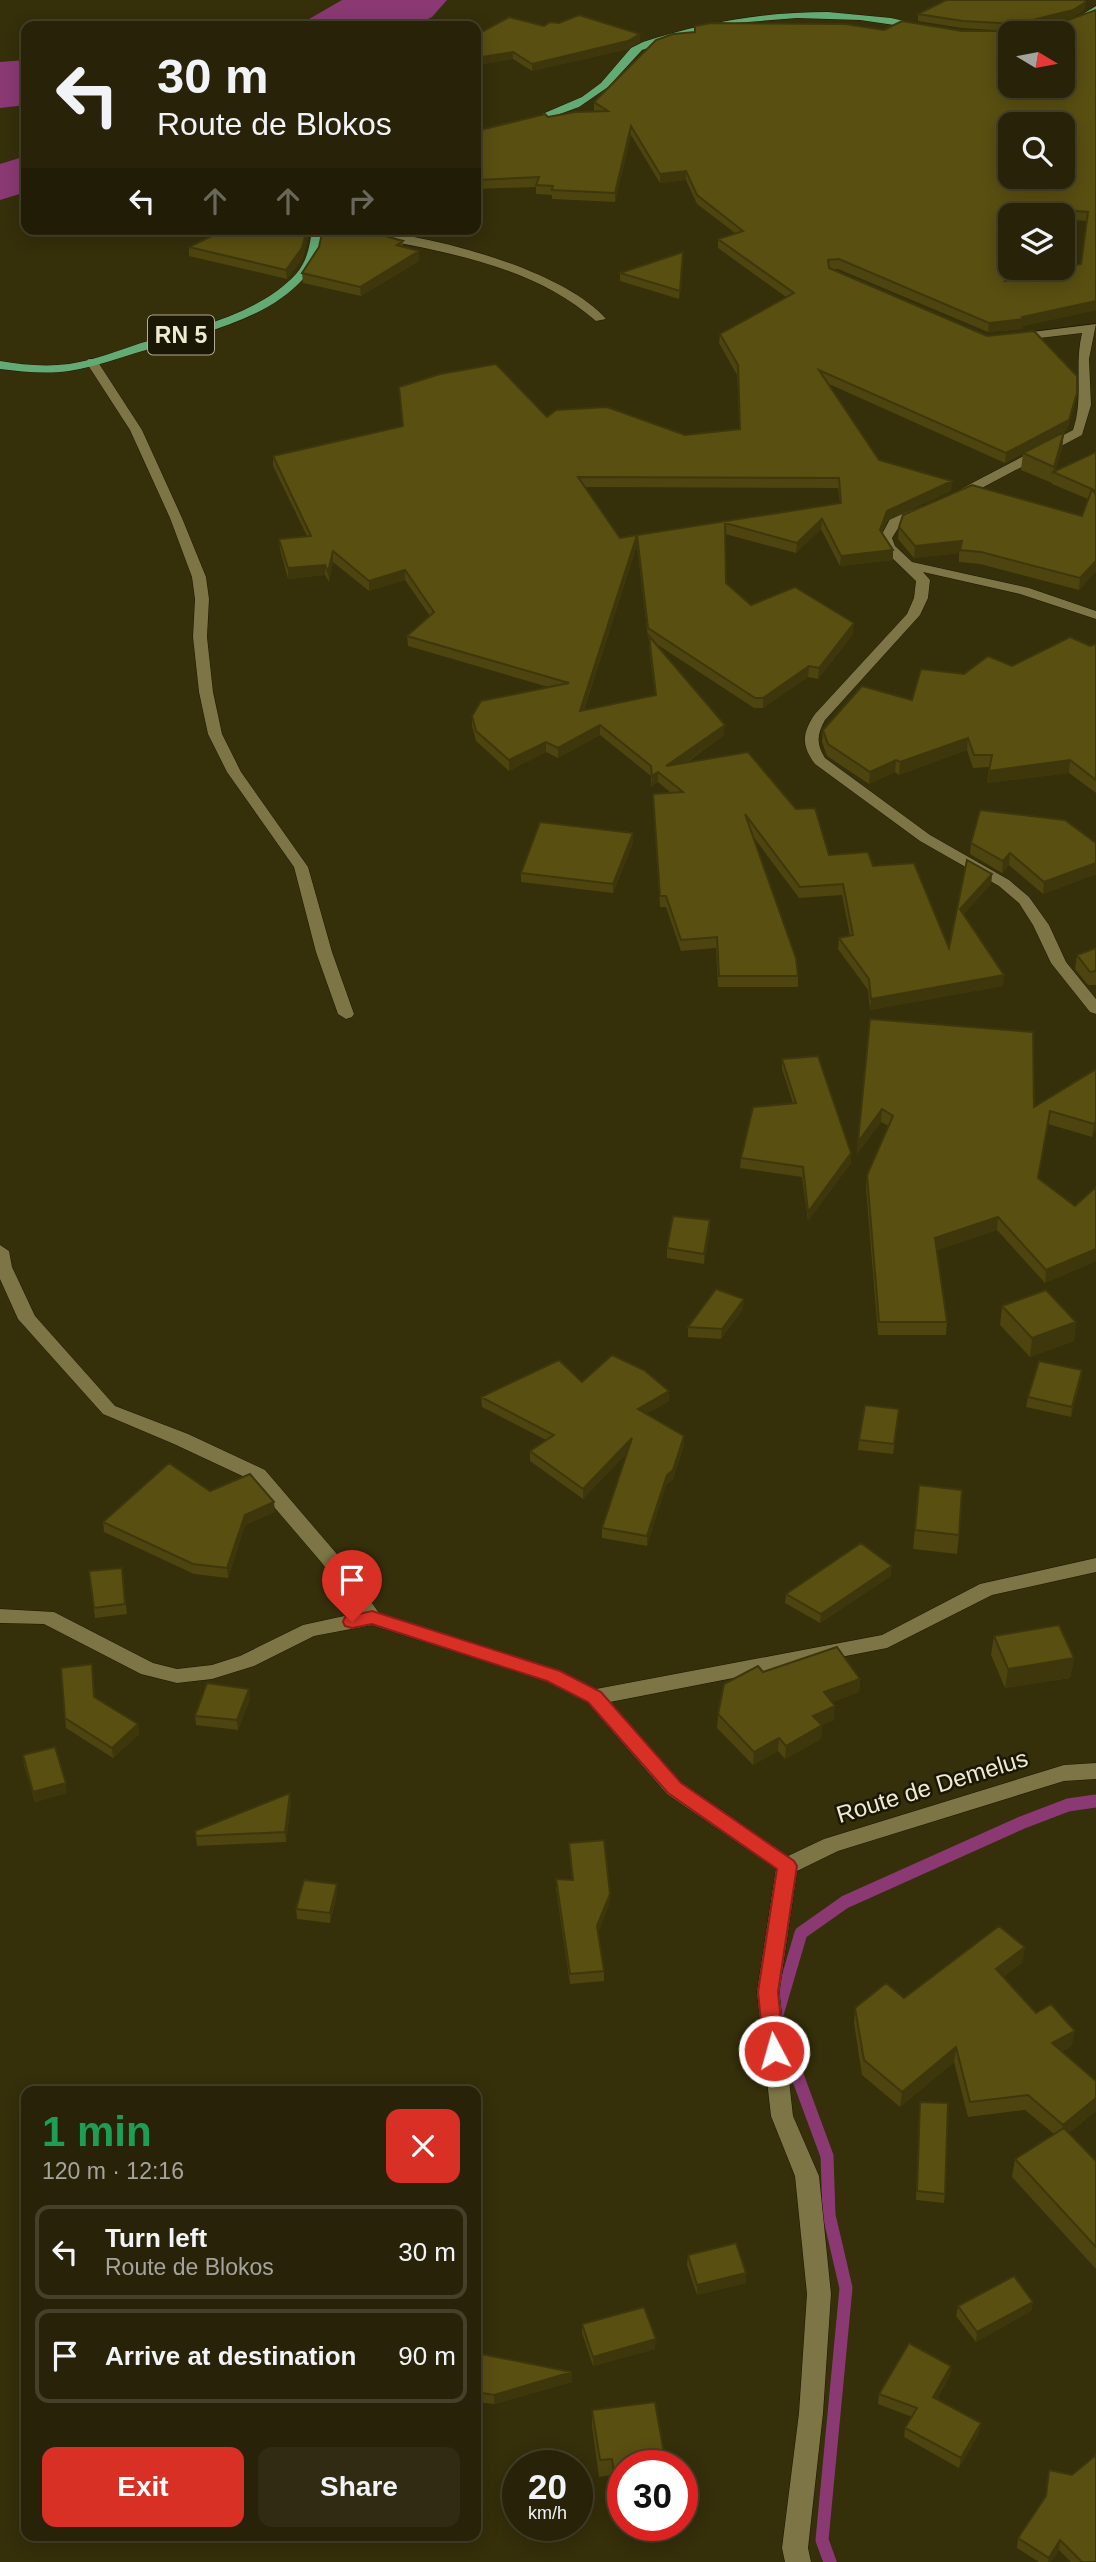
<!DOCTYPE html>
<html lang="en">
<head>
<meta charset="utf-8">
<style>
	body { margin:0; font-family:Helvetica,sans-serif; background:#302b12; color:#f1f3f6; height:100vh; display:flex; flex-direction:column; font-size:26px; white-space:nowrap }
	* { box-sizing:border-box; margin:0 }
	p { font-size:23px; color:#a5a49c }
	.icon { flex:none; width:38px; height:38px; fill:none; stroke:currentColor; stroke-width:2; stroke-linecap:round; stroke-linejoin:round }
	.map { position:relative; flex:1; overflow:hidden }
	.drawer { position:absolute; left:21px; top:2086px; width:460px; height:455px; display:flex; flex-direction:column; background:#282308; border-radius:14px; box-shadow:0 4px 18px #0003,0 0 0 2px #444029 }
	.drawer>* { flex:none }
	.hud { position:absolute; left:21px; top:21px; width:460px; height:214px; border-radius:14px; box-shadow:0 4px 18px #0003,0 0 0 2px #444029; background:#282308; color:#f1f3f6; overflow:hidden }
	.needle { width:46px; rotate:100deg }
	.tools { position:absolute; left:998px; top:21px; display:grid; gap:14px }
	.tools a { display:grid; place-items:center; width:77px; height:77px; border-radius:14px; background:#282308; box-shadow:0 4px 18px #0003,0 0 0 2px #444029; font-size:35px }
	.speed { position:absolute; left:502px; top:2450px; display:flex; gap:14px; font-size:35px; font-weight:700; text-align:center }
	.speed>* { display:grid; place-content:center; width:91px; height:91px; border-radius:50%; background:#282308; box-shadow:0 4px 18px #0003,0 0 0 2px #444029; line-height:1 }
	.speed small { font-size:18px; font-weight:400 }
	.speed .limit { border:10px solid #d22; background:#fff; color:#111 }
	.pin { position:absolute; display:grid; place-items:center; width:60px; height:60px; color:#fff; margin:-72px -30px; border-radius:50% 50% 50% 0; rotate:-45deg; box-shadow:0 0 7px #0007 }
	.pin .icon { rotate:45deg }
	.me { position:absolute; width:77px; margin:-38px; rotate:354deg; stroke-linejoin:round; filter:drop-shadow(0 0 5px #0008) }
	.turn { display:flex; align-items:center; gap:24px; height:147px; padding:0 21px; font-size:32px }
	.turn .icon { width:91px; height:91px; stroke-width:2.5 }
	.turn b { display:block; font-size:49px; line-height:60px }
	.lanes { display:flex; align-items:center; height:66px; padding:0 21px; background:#0003; justify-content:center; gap:35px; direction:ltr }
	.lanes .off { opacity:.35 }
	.round { display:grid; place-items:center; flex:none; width:74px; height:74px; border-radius:14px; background:#302b12 }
	.head { display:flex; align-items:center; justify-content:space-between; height:119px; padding:0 21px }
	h1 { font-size:42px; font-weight:800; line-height:52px; color:#1e9e55 }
	.primary-button { display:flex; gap:14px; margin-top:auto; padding:14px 21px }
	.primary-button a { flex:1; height:80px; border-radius:14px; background:#d93025; color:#fff; font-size:28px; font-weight:800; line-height:80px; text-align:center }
	.primary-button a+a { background:#302b12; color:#f1f3f6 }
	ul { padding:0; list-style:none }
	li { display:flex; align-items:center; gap:21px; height:94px; margin:0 14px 10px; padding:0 7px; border:4px solid #444029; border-radius:14px }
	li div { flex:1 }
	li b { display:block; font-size:26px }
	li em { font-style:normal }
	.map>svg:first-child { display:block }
	.water { fill:#8a3973 }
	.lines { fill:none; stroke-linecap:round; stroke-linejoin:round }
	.stream { stroke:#8a3973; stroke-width:13 }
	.minor-casing { stroke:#1b1701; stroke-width:1 }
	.primary-casing { stroke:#1b1701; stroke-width:1 }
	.minor { fill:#7d7546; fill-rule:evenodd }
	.primary { fill:#64aa74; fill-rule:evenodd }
	.wall { fill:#4d440f; fill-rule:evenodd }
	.shaded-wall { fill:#3e370c }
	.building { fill:#594f11; stroke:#3e370c; stroke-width:2; fill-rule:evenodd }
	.route { fill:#d93025; stroke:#8d1f18; stroke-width:2 }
	.labels { text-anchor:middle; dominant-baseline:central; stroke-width:5; stroke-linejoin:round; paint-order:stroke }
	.shield { fill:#1a1704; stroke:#afab94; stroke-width:2 }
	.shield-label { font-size:23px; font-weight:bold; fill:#efebd2 }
	.street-label { font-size:24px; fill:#efebd2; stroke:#1a1704 }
</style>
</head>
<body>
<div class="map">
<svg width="1096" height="2562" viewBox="0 0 1096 2562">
	<rect width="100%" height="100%" fill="#352f0a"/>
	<path class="water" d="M342 0H447L432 17 413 26H297Z
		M26 60V105L0 108V62Z
		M26 156V192L0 200V164Z"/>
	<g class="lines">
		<path class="stream" d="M830 2562 822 2540 846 2288 829 2215 827 2156 776 2018 801 1933 845 1902 1021 1823 1068 1805 1096 1801"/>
		<g class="minor-casing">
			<path id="minor" d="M343 229C411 229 560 266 606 319L596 321C543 275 478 259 410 245 390 241 359 240 343 229Z
				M1096 324 1089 359 1091 405 1082 435 961 499H953V493L1073 430C1084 398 1074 366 1082 333L1013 341 1009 339V335Z
				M88 359H96L142 430 182 518 206 577 209 599 207 637 213 692 222 734 241 772 308 867 332 952 354 1014 352 1017 346 1019 338 1014 316 952 294 867 227 772 208 734 199 692 193 637 195 599 192 577 170 518 130 430 86 362Z
				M924 505 929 506V512L900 525 892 538 895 546 912 562 1029 588 1096 611V619L1020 594 923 572 930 580 928 598 920 615 825 720C817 734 816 744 825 758L930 835 1009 880 1029 897 1049 925 1066 962 1096 999V1014L1090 1012 1051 963 1033 925 1019 903 999 886 920 841 815 764C801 745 802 733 815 714L907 614 914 598 916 581 884 550 880 538 890 519Z
				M0 1245 9 1251 12 1267 35 1316 115 1406 188 1434 265 1470 336 1553 379 1613 561 1671 596 1689 882 1635 980 1584 1096 1558V1572L992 1595 887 1648 610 1702 681 1782 788 1856 824 1839 1064 1765 1096 1763V1779L1064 1781 838 1851 797 1871 779 1992 793 2116 819 2176 831 2294 823 2413 808 2548 811 2562H785L782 2548 799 2413 807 2294 795 2176 771 2116 757 1992 776 1869 667 1794 587 1702 547 1681 372 1625 314 1636 254 1666 212 1679 177 1683 141 1674 44 1624 0 1623V1609L54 1612 153 1663 177 1669 212 1665 240 1656 303 1625 358 1613 322 1563 251 1480 174 1444 103 1414 18 1319 0 1279Z"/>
		</g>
		<g class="primary-casing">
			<path id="primary" d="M1096 6V13C1073 28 1045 34 1018 33L1073 20Z
				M828 12 891 18 927 26 922 29 860 20 797 18 735 23 706 29 642 50 608 87 579 107 535 123 526 121 582 97 601 83 631 48 643 42C704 22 764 12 828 12Z
				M312 229H323C321 247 316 264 304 278 266 321 198 334 146 350 121 357 95 367 69 371 46 374 23 372 0 369V361C23 365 46 367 69 364 94 360 118 351 141 343 193 328 258 315 296 274 307 262 310 245 312 229Z"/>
		</g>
		<use href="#minor" class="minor"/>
		<use href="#primary" class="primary"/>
	</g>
	<path class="wall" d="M1085 9 1072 18 1046 24 1060 23 1096 10V310L1023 326V329L988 332 838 269H831L1075 402 1067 430 1005 463 829 384 879 460 952 481 951 491 887 521 882 533 893 560 840 566 821 529 796 553 725 534 726 583 751 605 853 634 818 679 808 677 763 708H754L655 643 724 735 686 763 829 855 873 866 949 948 967 860 992 874 991 884 963 915 1003 986 870 1010 868 990 838 949 839 938 850 936 842 895 799 898 752 835 798 976V987H718L716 948 681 951 666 907H660L653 804V794L671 793 658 782 651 787V776L600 735 558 758 546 752 509 771 476 741 472 726V716L548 687 408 646 407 636 430 616 405 580 369 591 333 562 329 582 325 575 288 579 280 549 279 539 307 536 273 466V456L403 427 399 387 547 417 685 435 740 429 737 375 719 343 720 334 786 297 718 248V239L735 233 697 204 686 180 660 183 631 135 615 202 552 199V195L536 194V187L476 189V130V131L548 117 594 111V102L695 32V26L884 30 1011 31 962 28 918 21V14ZM1010 215H1062V219L1087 221 1081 264 1009 280ZM584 487 838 488 840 503 637 535V545L648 638 649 639V646L655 695 584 710 637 545V535L620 538Z
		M544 26 640 42 628 49 532 71 513 59 476 65V35Z
		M226 229H310L303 258 287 279 189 256V247Z
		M403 241V247L419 251V261L361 296 303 283 302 273 319 247Z
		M683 252 679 299 620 281V273Z
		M1064 432 1062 448 1055 471 1096 452V571L1079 590 980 564 959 562V553L914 558 898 539 899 527 1082 516 1088 499 1052 484V482V483L1021 470 1023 453Z
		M1096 644V793L1069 773 987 783 989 767 973 768 967 750 899 775 895 772 869 784 827 756 822 742 823 730 912 700 964 674 1012 666 1090 646Z
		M633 833V843L613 893 521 882V873Z
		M971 843H1096V874L1043 894 1009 865 1002 873 970 854Z
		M1096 948V985H1088L1075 969 1077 955Z
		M870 1019 1034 1107 1096 1069V1130L1092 1137 1048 1124 1038 1179 1075 1206 1096 1187V1261L1045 1283 997 1230 937 1250 947 1322 946 1335H878L866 1188 867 1175 889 1126 881 1122 857 1154Z
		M782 1059 851 1153V1163L808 1221 802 1177 740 1168 741 1158 793 1103 782 1069Z
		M710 1230 704 1264 667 1258V1248Z
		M1002 1306 1076 1322 1074 1341 1030 1357 1000 1325Z
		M743 1309 721 1339 688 1337V1327Z
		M1082 1370 1081 1379 1071 1417 1026 1407 1028 1397Z
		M582 1382 669 1391V1401L646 1414 684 1445 673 1479 666 1485 647 1546 602 1538V1528L627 1453 583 1499 530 1461V1451L546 1440 482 1407 481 1397Z
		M898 1419 893 1454 858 1450 859 1440Z
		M919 1485 959 1535 957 1554 913 1549Z
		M210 1491 275 1512 245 1525 228 1578 194 1574 104 1532 103 1522Z
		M122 1568 127 1614 95 1618 89 1571Z
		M891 1576 820 1623 785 1603 786 1594Z
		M994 1636 1074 1658 1070 1678 1005 1688 991 1655Z
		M92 1664 95 1697 138 1724 139 1734 113 1758 66 1728 65 1718Z
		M763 1672 860 1679 859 1692 832 1702 834 1720 822 1725 821 1739 785 1759 778 1751 753 1765 717 1728 718 1714Z
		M250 1699 238 1730 196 1725 195 1716Z
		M23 1755 67 1793 35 1802 24 1765Z
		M291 1803 286 1842 197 1846 195 1831Z
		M569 1843 610 1894 609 1904 598 1933 604 1971V1981L570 1984 556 1889V1879L572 1880Z
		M337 1894 330 1923 297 1919 296 1909Z
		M1023 1962 1003 1977 1036 2013 1072 2046 1061 2052 1096 2081V2111L1069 2133 1096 2161V2269L1012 2177 1015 2159 1054 2134 1025 2110 968 2117 954 2062 900 2107 862 2075 854 2023 855 2008 904 1998Z
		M920 2102 945 2194 944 2203 916 2200Z
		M688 2255 746 2283 697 2295 687 2265Z
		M1033 2302 1031 2311 976 2342 956 2316 958 2306Z
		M582 2324 655 2349 593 2366 582 2333Z
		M476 2353 572 2382 494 2404 476 2402Z
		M951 2366 950 2375 937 2399 981 2423 979 2433 959 2468 904 2437 905 2428 912 2417 878 2404 879 2394Z
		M592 2410 664 2453V2466H623V2500L616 2501 611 2475 599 2477 592 2426Z
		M1049 2470 1096 2562H1071L1059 2550 1051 2562H1039L1017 2548 1018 2538 1045 2497Z"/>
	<path class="shaded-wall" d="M1086 2 1085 9 1072 18 1016 31 1017 24Z
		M640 34V42L628 49 532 71V64Z
		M513 52V59L476 65V58Z
		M631 126V135L615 202V193Z
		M686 171V180L660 183V174Z
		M307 229H310L303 258 287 279 286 270Z
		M419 251V261L361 296 360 287Z
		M1011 268H1014L1005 290V281Z
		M1096 301V310L1023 326V329L988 332 989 323 1022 317Z
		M1077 393 1075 402 1067 430 1005 463 1006 453Z
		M1064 432 1062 448 1055 473 1053 472 1052 483 1054 467Z
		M952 481 951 491 887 521 880 540V530L887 511Z
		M822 519 821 529 796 553 797 543Z
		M637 535V545L580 721V711Z
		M962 541 959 553 914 558 915 546Z
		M893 550V560L840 566 841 556Z
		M333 551V562L329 582 328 572Z
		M1096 561V571L1079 590 1080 578Z
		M325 565V575L288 579V568Z
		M405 570V580L369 591V581Z
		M854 623 853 634 818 679 819 668Z
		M809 666 808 677 763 708V698Z
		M600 725V735L558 758V748Z
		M725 725 724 735 665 777 666 766Z
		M968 738 967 750 899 775 900 762Z
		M546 742V752L509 771V760Z
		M896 760 895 772 869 784 870 772Z
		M1070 760 1069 773 987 783 989 771Z
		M658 772V782L651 787 652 776Z
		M633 833V843L613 893V884Z
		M1010 853 1009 865 1002 873 1003 861Z
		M1096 863V874L1043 894 1044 882Z
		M992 874 991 884 959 920 960 909Z
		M1004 975 1003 986 870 1010 871 999Z
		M882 1109 881 1122 857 1154 858 1142Z
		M1096 1121V1130L1092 1137 1094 1124Z
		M851 1153V1163L808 1221V1212Z
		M998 1217 997 1230 934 1251 935 1238Z
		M710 1220V1230L704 1264V1254Z
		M1096 1249V1261L1045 1283 1046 1270Z
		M744 1299 743 1309 721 1339 722 1329Z
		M1076 1322 1074 1341 1030 1357 1032 1338Z
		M1082 1370 1081 1379 1071 1417 1072 1407Z
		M669 1391V1401L637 1419 638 1409Z
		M684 1436V1445L673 1479 666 1485 647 1546V1536L667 1475Z
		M632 1438V1448L583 1499V1489Z
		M274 1502 275 1512 245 1525 228 1578 227 1568 245 1515Z
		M892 1566 891 1576 820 1623 821 1614Z
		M1074 1658 1070 1678 1005 1688 1008 1669Z
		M860 1679 859 1692 823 1706 824 1692Z
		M249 1689 250 1699 238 1730 237 1720Z
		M835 1706 834 1720 812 1729 813 1716Z
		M138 1724 139 1734 113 1758 112 1748Z
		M822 1725 821 1739 785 1759 786 1746Z
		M779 1738 778 1751 753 1765 754 1752Z
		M66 1783 67 1793 35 1802 33 1792Z
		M290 1793 291 1803 286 1842 285 1832Z
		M337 1884V1894L330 1923V1913Z
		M610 1894 609 1904 597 1936V1926Z
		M1025 1947 1023 1962 994 1984 996 1969Z
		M1075 2031 1072 2046 1049 2058 1052 2043Z
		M956 2047 954 2062 900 2107 902 2092Z
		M1096 2098V2111L1060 2140 1063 2125Z
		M746 2273V2283L697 2295V2285Z
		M1033 2302 1031 2311 976 2342 977 2332Z
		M656 2339 655 2349 593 2366V2357Z
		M951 2366 950 2375 932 2407 933 2397Z
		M572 2372V2382L494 2404V2395Z
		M981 2423 979 2433 959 2468 961 2458Z
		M1060 2540 1059 2550 1051 2562H1048L1049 2558Z"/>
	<path class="building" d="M946 0H1084L1086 2 1073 10 1017 24 963 21 918 14Z
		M1096 10V301L1022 317 1024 319 989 323 839 259 828 260 829 268 987 336 1034 331 1077 376V393L1069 420 1006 453 819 370 879 460 952 481 887 511 880 530 893 550 841 556 822 519 797 543 725 523 726 583 751 605 795 587 854 623 819 668 809 666 763 698H755L648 628 637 535 841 503 839 478 578 477 620 538 637 535 580 711 656 695 649 636 725 725 666 766 748 752 796 809 815 808 829 855 868 852 873 866 914 863 949 948 967 860 992 874 960 909 1004 975 871 999 869 979 839 938 853 935 843 884 800 887 745 814 796 958 798 976H719L717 937 681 940 666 896H660L653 794 683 792 658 772 652 776 651 766 600 725 558 748 546 742 509 760 476 731 472 716 481 701 569 683 407 636 434 612 405 570 369 581 333 551 328 572 325 565 288 568 279 539 311 536 273 456 403 426 399 387 440 374 496 364 547 417 556 410 607 407 685 435 740 429 738 365 720 334 794 293 718 239 743 231 697 195 686 171 660 174 631 126 615 193 552 190 553 186 536 185 539 177 476 180V130V131L545 114 548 117 575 112 608 111 594 102 656 40 673 34 695 32V26L711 23 845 24 884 30 902 21 962 31H1011L1017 26 1060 23ZM1010 33H1062V86H1010ZM1010 124H1062V177H1010ZM1037 208 1088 212 1081 264 1005 281 1011 268H1010V215H1034Z
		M579 15 640 34 628 41 532 64 513 52 476 58V35L509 17 544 26 550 22 559 23Z
		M226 229H307L302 248 286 270 189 247Z
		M323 229H360L403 241 397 245 419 251 360 287 302 273 319 247Z
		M683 252 680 291 620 273Z
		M1064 432 1054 467 1023 453Z
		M1096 452V491L1092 489 1096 495V561L1080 578 981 552 960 550 962 541 915 546 899 527 903 515 972 485 1082 516 1092 489 1053 472Z
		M1070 637 1090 646 1096 644V780L1070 760 989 771 992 755H974L968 738 900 762 896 760 870 772 828 744 823 730 862 686 912 700 921 669 964 674 988 656 1012 666Z
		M980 810 1065 820 1096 843V863L1044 882 1010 853 1003 861 971 843Z
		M540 822 633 833 613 884 521 873Z
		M1096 948V971L1090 972 1077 955Z
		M870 1019 1033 1032 1034 1107 1096 1069V1121L1094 1124 1050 1111 1038 1178 1075 1206 1096 1187V1249L1046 1270 998 1217 935 1238 947 1322H879L867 1175 893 1116 882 1109 858 1142Z
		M818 1056 851 1153 808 1212 803 1167 741 1158 753 1107 796 1103 782 1059Z
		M673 1216 710 1220 704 1254 667 1248Z
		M716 1289 744 1299 722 1329 688 1327Z
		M1046 1290 1076 1322 1032 1338 1002 1306Z
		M612 1355 644 1370 669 1391 638 1409 684 1436 673 1470 667 1475 647 1536 602 1528 632 1438 583 1489 530 1451 554 1435 481 1397 559 1360 582 1382Z
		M1039 1361 1082 1370 1072 1407 1028 1397Z
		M865 1405 899 1409 894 1444 859 1440Z
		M169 1463 210 1491 250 1474 274 1502 245 1515 227 1568 193 1564 103 1522Z
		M919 1485 962 1490 959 1535 915 1530Z
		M861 1543 892 1566 821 1614 786 1594Z
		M122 1568 125 1604 94 1608 89 1571Z
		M1059 1625 1074 1658 1008 1669 994 1636Z
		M837 1647 860 1679 824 1692 835 1706 813 1716 822 1725 786 1746 779 1738 754 1752 718 1714 724 1684 758 1666 763 1672Z
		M92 1664 94 1697 138 1724 112 1748 65 1718 61 1668Z
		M207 1683 249 1689 237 1720 195 1716Z
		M55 1747 66 1783 33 1792 23 1755Z
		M290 1793 285 1832 196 1836 195 1831Z
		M604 1840 610 1894 597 1926 604 1971 570 1974 556 1879 573 1880 569 1843Z
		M304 1880 337 1884 330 1913 296 1909Z
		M999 1926 1025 1947 996 1969 1036 2013 1051 2004 1075 2031 1052 2043 1096 2081V2098L1063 2125 1028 2095 970 2102 956 2047 902 2092 864 2060 855 2008 886 1983 904 1998Z
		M920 2102 948 2103 945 2194 917 2191Z
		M1064 2128 1096 2161V2247L1015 2159Z
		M736 2243 746 2273 697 2285 688 2255Z
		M1014 2276 1033 2302 977 2332 958 2306Z
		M644 2307 656 2339 593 2357 582 2324Z
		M909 2343 951 2366 933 2397 981 2423 961 2458 905 2428 917 2408 879 2394Z
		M476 2353 572 2372 494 2395 476 2392Z
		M655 2402 664 2453 654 2454 657 2466H623V2484H616L612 2459 600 2460 592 2410Z
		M1096 2455V2562H1082L1060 2540 1049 2558 1018 2538 1046 2496 1049 2470 1072 2475Z"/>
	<path class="route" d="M372 1611 560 1671 601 1692 681 1783 794 1861 797 1866 778 1992 784 2051 782 2057 774 2060 767 2057 764 2051 758 1992 777 1869 668 1793 588 1702 547 1681 372 1624 352 1628 345 1626 343 1622 345 1617Z"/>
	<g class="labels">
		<rect class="shield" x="148" y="315.5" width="66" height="39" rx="5"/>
		<g class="shield-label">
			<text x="181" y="335">RN 5</text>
		</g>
		<g class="street-label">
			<text transform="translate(932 1786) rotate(-17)">Route de Demelus</text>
		</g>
	</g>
</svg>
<div class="tools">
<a><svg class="needle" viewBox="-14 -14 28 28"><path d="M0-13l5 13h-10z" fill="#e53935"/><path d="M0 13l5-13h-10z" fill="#a5a49c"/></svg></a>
<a><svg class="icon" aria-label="search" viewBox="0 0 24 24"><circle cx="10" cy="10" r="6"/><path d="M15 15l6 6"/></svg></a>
<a><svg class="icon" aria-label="layers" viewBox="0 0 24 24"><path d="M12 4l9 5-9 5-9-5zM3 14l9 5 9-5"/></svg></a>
</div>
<div class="speed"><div>20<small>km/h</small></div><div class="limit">30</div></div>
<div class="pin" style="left:352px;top:1622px;background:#d93025"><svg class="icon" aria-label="arrive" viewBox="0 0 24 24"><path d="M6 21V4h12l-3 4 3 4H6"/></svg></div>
<svg class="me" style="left:774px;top:2051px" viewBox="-20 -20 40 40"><circle r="17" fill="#d93025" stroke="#fff" stroke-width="3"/><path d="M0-11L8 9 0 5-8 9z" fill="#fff"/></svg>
<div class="hud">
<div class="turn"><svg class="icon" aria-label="left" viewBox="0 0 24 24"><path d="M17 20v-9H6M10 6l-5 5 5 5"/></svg><div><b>30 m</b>Route de Blokos</div></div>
<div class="lanes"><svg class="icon" aria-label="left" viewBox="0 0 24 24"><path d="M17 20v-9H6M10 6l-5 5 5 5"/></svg><svg class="icon off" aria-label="ahead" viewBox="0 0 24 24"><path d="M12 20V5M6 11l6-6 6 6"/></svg><svg class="icon off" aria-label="ahead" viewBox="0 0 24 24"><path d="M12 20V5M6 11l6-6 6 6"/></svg><svg class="icon off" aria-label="right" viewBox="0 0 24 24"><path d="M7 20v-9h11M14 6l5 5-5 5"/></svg></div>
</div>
<section class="drawer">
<div class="head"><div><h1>1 min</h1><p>120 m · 12:16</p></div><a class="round" style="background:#d93025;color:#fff"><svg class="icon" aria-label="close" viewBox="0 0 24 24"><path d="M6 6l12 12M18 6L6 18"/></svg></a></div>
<ul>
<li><svg class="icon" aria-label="left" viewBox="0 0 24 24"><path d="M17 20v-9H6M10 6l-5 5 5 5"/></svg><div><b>Turn left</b><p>Route de Blokos</p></div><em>30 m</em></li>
<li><svg class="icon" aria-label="arrive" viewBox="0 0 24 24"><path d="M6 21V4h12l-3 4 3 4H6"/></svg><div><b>Arrive at destination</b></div><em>90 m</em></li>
</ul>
<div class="primary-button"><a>Exit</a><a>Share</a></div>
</section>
</div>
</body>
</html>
